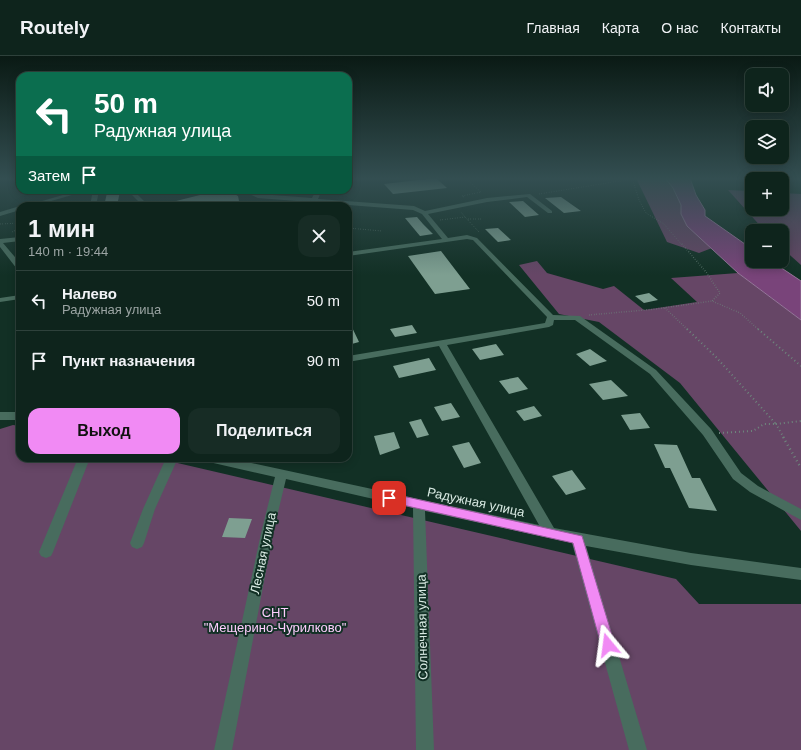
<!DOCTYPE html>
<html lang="ru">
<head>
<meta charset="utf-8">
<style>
	body { margin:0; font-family:Helvetica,sans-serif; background:#172c25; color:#f1f3f6; height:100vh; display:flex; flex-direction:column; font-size:15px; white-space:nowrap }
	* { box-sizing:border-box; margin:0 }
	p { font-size:13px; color:#9ba4a3 }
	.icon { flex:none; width:22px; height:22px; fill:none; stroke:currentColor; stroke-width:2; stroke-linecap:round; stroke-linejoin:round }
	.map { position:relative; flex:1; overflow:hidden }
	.side { position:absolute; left:16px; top:146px; width:336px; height:260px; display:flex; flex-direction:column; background:#0e241c; border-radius:12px; box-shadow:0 2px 10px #0003,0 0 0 1px #2e413b }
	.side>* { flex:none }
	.banner { position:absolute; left:16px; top:16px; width:336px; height:122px; border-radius:12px; box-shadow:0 2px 10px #0003,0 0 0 1px #2e413b; background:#0b6e4f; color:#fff; overflow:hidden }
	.buttons { position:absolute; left:745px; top:12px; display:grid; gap:8px }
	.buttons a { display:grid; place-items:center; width:44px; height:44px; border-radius:8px; background:#0e241c; box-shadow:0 2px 10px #0003,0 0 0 1px #2e413b; font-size:20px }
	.pin { position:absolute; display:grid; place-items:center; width:34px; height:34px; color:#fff; margin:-17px; border-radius:8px; box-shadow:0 2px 6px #0006 }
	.me { position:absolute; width:44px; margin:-22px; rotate:344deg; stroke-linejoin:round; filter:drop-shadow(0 0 3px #0008) }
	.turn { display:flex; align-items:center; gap:14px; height:84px; padding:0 12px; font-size:18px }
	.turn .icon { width:52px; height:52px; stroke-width:2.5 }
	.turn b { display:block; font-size:28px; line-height:34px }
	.then { display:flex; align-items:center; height:38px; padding:0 12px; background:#0003; gap:8px; font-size:15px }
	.round { display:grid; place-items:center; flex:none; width:42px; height:42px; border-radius:12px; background:#172c25 }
	.overview { display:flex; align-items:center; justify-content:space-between; height:68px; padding:0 12px }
	h1 { font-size:24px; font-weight:700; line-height:30px }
	.primary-button { display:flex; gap:8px; margin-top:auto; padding:8px 12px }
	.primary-button a { flex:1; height:46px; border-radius:12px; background:#f18af4; color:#111; font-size:16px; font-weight:700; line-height:46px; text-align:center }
	.primary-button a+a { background:#172c25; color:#f1f3f6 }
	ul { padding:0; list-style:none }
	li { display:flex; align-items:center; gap:12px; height:60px; padding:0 12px; border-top:1px solid #2e413b }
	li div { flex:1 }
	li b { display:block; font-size:15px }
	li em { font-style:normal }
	header { display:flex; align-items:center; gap:24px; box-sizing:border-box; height:56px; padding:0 20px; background:#0e241c; border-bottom:1px solid #2e413b }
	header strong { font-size:19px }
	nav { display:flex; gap:22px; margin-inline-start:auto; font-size:14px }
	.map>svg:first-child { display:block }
	.green { fill:#664666 }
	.water { fill:#79447a; stroke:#96769a }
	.building { fill:#7e9f91 }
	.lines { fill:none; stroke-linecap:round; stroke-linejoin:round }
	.path-far3 { stroke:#6e867d; stroke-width:1; stroke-dasharray:0.5 2; stroke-linecap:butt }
	.path-far2 { stroke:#6e867d; stroke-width:1.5; stroke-dasharray:0.5 2; stroke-linecap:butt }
	.path-far1 { stroke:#6e867d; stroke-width:2; stroke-dasharray:1 3; stroke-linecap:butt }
	.path { stroke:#6e867d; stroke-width:2.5; stroke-dasharray:1 3.5; stroke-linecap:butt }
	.minor { fill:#486c5e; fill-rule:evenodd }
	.route { fill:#f18af4; stroke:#9d5a9f }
	.labels { text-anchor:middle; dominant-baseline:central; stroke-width:4; stroke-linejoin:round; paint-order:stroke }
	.near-street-label { font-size:13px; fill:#daebe4; stroke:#123025 }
	.near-park-label { font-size:13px; fill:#fdcdfd; stroke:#123025 }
</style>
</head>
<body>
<header>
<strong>Routely</strong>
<nav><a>Главная</a><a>Карта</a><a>О нас</a><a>Контакты</a></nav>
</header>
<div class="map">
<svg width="801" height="694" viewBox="0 0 801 694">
	<rect width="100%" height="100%" fill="#123025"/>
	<path class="green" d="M636 122H665L673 132 681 149V158L687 170 712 192 699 197 667 186Z
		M728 134 752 135V153H782V137L801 138V209L782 192V175H765Z
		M537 205 547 217 603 233 614 230 644 254 697 246 671 222 738 217 801 264V475L680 327 599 266 559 258 519 209Z
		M13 369 20 370V402H156L676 523 699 548H801V694H0V373Z"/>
	<path class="water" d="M665 122H690L696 139 705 154V160L752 193V205H771L801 225V264L738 217 687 170 681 158V149L673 132Z"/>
	<path class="building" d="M436 122 447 132 393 138 384 128Z
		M195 134H227L238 140 240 150H169L168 147 204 138Z
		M120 135 117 150H104L107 137Z
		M561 141 581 155 564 157 545 142Z
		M523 145 539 159 525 161 509 146Z
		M417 161 423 168 433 178 420 180 405 162Z
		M498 172 511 184 498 186 485 173Z
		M441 195 470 233 435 238 408 200Z
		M649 237 658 244 644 247 635 240Z
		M348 263 359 286 348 289Z
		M412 269 417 277 395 281 390 273Z
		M496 288 504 299 480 304 472 293Z
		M590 293 607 305 590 310 576 298Z
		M429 302 436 314 399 322 393 310Z
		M518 321 528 333 509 338 499 325Z
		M611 324 628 340 603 344 589 328Z
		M451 347 460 361 442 365 434 351Z
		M534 350 542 360 524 365 516 355Z
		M640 357 650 372 630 374 621 359Z
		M421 363 429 379 417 382 409 366Z
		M394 376 400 392 380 399 374 380Z
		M469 386 481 407 464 412 452 390Z
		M654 388 677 389 692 422H700L717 455 689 452 670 412H665Z
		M572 414 586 433 566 439 552 420Z
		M229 462 252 463 245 482 222 481Z"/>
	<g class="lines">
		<path class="path-far3" d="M632 122 639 144 646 157 664 168 682 189
			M539 138 632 123
			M464 141 462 140 481 136 465 122
			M80 150 86 148
			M247 150 252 146
			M465 161 479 176
			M468 163H482
			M440 164 465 161 461 156
			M0 168 20 167
			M348 172 382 175
			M12 176 20 172"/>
		<path class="path-far2" d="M682 188 706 216 720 237 712 245
			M665 252 688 274
			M589 259 656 253 712 245 740 257 759 274"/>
		<path class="path-far1" d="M687 273 716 301 776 368
			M758 273 801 310
			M719 377 753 375 764 368H776
			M784 382 776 368 801 365"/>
		<path class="path" d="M783 381 801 412"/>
		<path class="minor" d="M80 134H89L34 150H25Z
			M93 134H99L96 150H90Z
			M127 134H133L146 147 156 146 159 148 156 150H143Z
			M240 134H248L259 138 312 142 316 134H322L318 143 414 150 425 155 487 142 530 138 552 155V157H548L527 141 487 146 428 158 448 182 467 179 477 182 553 259 580 260 656 314 711 373 741 417 758 430 801 453V464L750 436 733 423 703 379 650 318 575 264H554L553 269 549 271 447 289 554 472 691 497 801 512V524L691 509 586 490 647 694H629L572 487 425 455 434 694H416L413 452 286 423 274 473 232 694H214L262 473 275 421 209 406 205 405 203 402H228L539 469 439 290 348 306V300L545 267 547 261 473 184 467 183 348 200V196L442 183 422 158 413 154 258 142Z
			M20 150V154L0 160V156Z
			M20 181V185L3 187 20 207V213H17L0 191V183Z
			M20 239V243L0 246V242Z
			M0 356H20V364H0Z
			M78 402H90L53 496 51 500 46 502 41 500 39 496Z
			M166 402H178L155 453 144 487 142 491 137 493 132 491 130 487 143 453Z"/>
	</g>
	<linearGradient id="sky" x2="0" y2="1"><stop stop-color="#0a1a14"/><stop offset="0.56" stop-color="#334e51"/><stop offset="1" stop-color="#334e51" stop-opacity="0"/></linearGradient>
	<rect width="801" height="219" fill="url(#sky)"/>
	<path class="route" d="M389 437 582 480 615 589 613 593 608 596 603 593 601 589 573 487 389 446 385 445 383 442 385 439Z"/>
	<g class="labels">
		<g class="near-street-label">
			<text transform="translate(476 446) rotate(12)">Радужная улица</text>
			<text transform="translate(263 497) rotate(-78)">Лесная улица</text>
			<text transform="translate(422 571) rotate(-91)">Солнечная улица</text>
		</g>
		<g class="near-park-label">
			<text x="275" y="556">СНТ<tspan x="275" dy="15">"Мещерино-Чурилково"</tspan></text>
		</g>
	</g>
</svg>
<div class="buttons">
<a><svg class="icon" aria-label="sound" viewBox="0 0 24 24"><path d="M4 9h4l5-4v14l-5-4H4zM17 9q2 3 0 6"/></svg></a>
<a><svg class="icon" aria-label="layers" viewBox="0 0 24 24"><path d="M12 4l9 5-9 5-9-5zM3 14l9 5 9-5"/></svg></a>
<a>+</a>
<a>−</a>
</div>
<div class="pin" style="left:389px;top:442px;background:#d93025"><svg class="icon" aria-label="arrive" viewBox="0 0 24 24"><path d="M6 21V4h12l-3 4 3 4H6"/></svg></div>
<svg class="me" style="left:608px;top:589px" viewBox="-20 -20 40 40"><path d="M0-17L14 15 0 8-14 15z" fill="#f18af4" stroke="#fff" stroke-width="4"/></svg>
<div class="banner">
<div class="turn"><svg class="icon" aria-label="left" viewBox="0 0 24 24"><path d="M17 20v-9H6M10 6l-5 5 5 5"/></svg><div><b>50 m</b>Радужная улица</div></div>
<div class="then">Затем<svg class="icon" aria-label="arrive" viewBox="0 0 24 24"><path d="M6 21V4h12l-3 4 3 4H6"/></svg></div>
</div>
<section class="side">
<div class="overview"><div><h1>1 мин</h1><p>140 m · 19:44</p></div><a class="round"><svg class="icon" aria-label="close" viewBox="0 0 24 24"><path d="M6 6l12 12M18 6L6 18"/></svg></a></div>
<ul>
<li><svg class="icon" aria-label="left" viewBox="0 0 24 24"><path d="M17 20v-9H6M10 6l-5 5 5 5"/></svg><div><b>Налево</b><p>Радужная улица</p></div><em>50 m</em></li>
<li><svg class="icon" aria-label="arrive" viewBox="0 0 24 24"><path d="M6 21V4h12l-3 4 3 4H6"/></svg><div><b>Пункт назначения</b></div><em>90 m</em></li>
</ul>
<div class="primary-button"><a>Выход</a><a>Поделиться</a></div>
</section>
</div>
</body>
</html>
